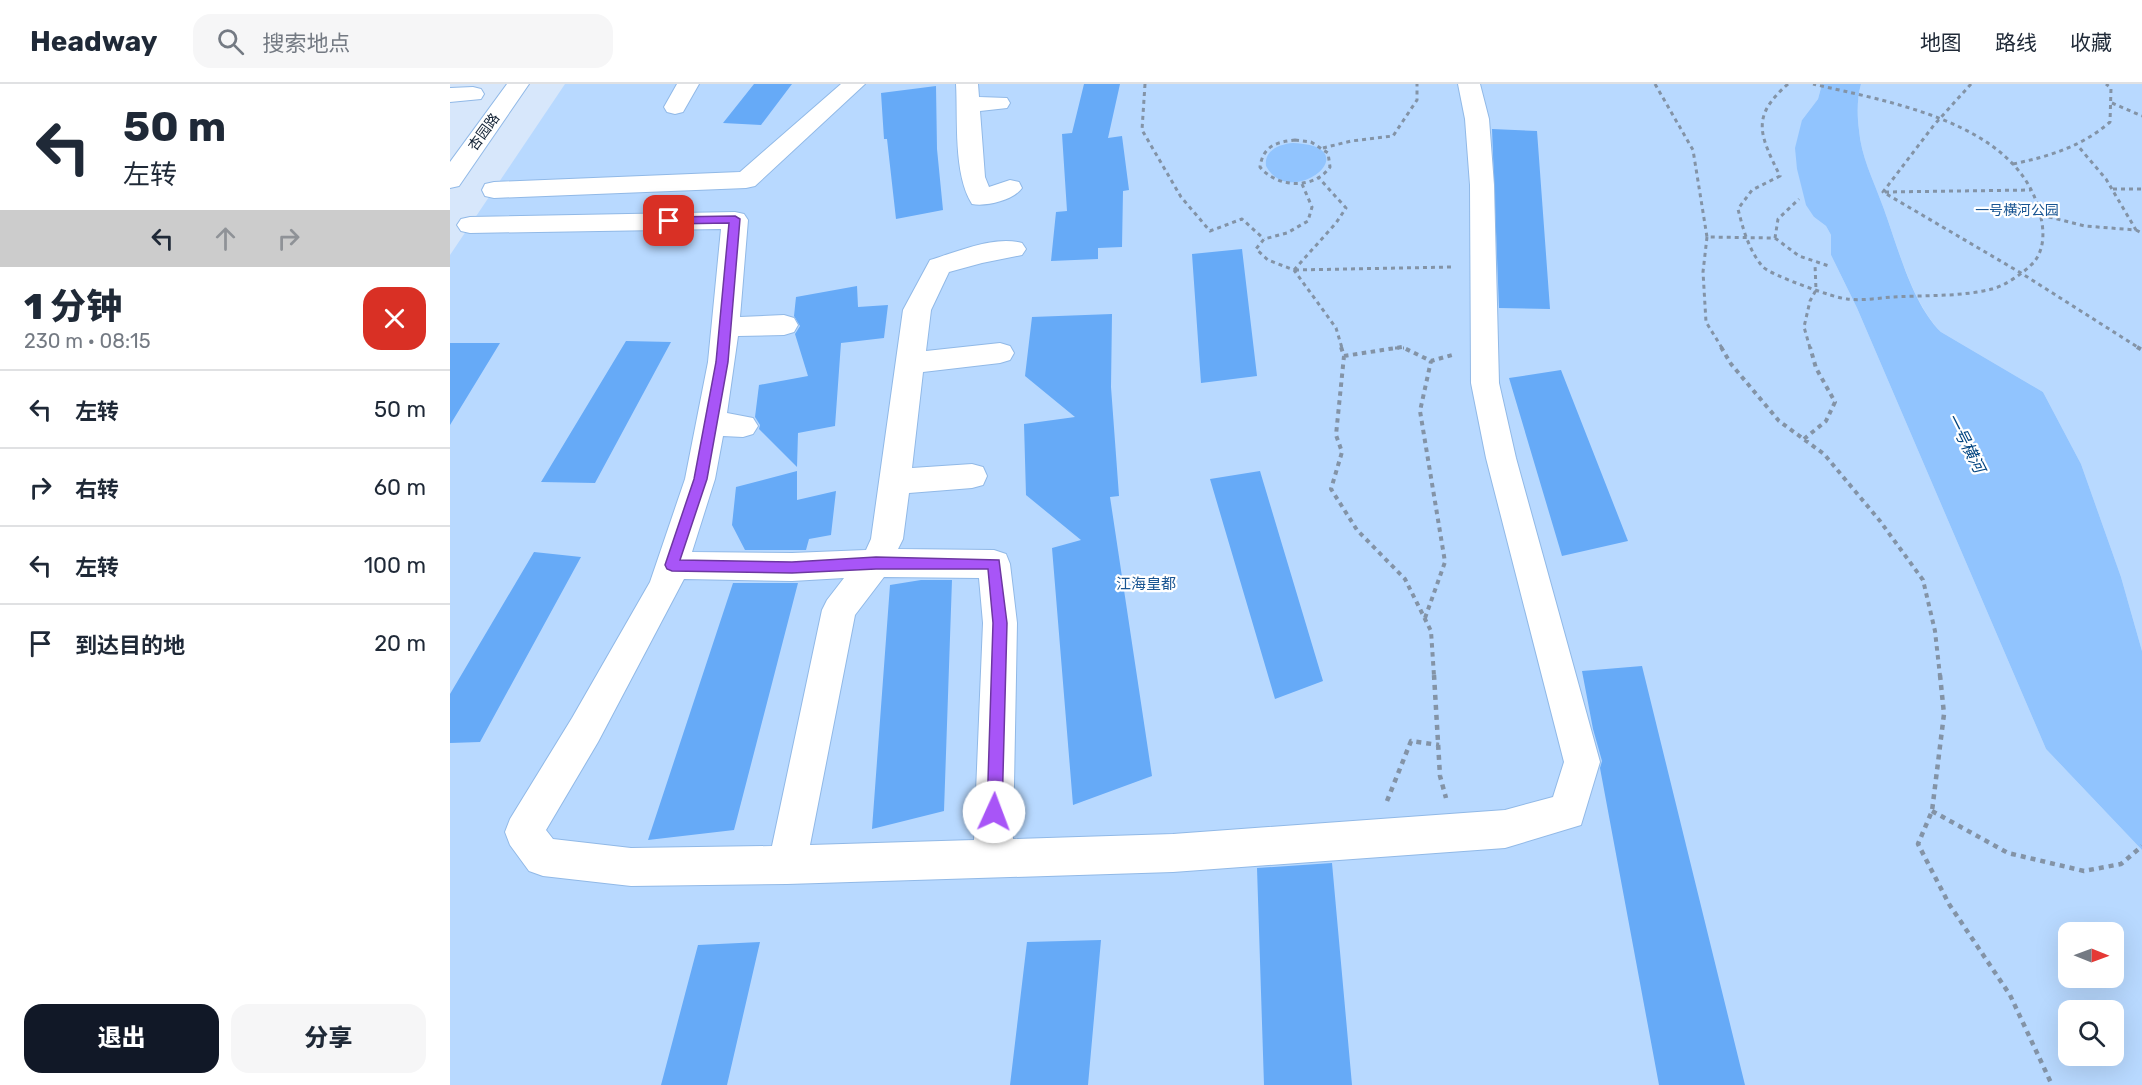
<!DOCTYPE html>
<html lang="zh">
<head>
<meta charset="utf-8">
<style>
	body { margin:0; font-family:Rubik,"Noto Sans SC",sans-serif; background:#f6f6f7; color:#1f2937; height:100vh; display:flex; flex-direction:column; font-size:22px; white-space:nowrap }
	* { box-sizing:border-box; margin:0 }
	p { font-size:20px; color:#747a83 }
	.icon { flex:none; width:33px; height:33px; fill:none; stroke:currentColor; stroke-width:2; stroke-linecap:round; stroke-linejoin:round }
	.map { position:relative; flex:1; overflow:hidden }
	.panel { display:flex; flex-direction:column; background:#fff; width:450px }
	.panel>* { flex:none }
	.hud { background:#fff; color:#1f2937; overflow:hidden }
	.needle { width:39px; rotate:91deg }
	.fabs { position:absolute; left:1608px; top:838px; display:grid; gap:12px }
	.fabs a { display:grid; place-items:center; width:66px; height:66px; border-radius:12px; background:#fff; box-shadow:0 6px 24px #0002; font-size:30px }
	.pin { position:absolute; display:grid; place-items:center; width:51px; height:51px; color:#fff; margin:-26px; border-radius:12px; box-shadow:0 3px 9px #0006 }
	.me { position:absolute; width:66px; margin:-33px; rotate:2deg; stroke-linejoin:round; filter:drop-shadow(0 0 4px #0008) }
	.turn { display:flex; align-items:center; gap:21px; height:126px; padding:0 24px; font-size:27px }
	.turn .icon { width:78px; height:78px; stroke-width:2.5 }
	.turn b { display:block; font-size:42px; line-height:51px }
	.lanes { display:flex; align-items:center; height:57px; padding:0 24px; background:#0003; justify-content:center; gap:30px; direction:ltr }
	.lanes .off { opacity:.35 }
	.round { display:grid; place-items:center; flex:none; width:63px; height:63px; border-radius:18px; background:#f6f6f7 }
	.head { display:flex; align-items:center; justify-content:space-between; height:102px; padding:0 24px }
	h1 { font-size:36px; font-weight:800; line-height:45px }
	.cta { display:flex; gap:12px; margin-top:auto; padding:12px 24px }
	.cta a { flex:1; height:69px; border-radius:18px; background:#111827; color:#fff; font-size:24px; font-weight:800; line-height:69px; text-align:center }
	.cta a+a { background:#f6f6f7; color:#1f2937 }
	ul { padding:0; list-style:none }
	li { display:flex; align-items:center; gap:18px; height:78px; padding:0 24px; border-top:2px solid #e0e1e3 }
	li div { flex:1 }
	li b { display:block; font-size:22px }
	li em { font-style:normal }
	header { display:flex; align-items:center; gap:36px; box-sizing:border-box; height:84px; padding:0 30px; background:#fff; border-bottom:2px solid #e0e1e3 }
	header strong { font-size:28px }
	nav { display:flex; gap:33px; margin-inline-start:auto; font-size:21px }
	.search { width:420px; height:54px; background:#f6f6f7; display:flex; align-items:center; gap:15px; box-sizing:border-box; padding:0 21px; border-radius:18px; color:#747a83; font-size:22px }
	main { display:flex; flex:1; min-height:0 }
	.map>svg:first-child { display:block }
	.green { fill:#b8d9ff; fill-rule:evenodd }
	.water { fill:#91c4fe }
	.building { fill:#66aaf7 }
	.lines { fill:none; stroke-linecap:round; stroke-linejoin:round }
	.minor-casing { stroke:#91b9e7; stroke-width:2 }
	.path-far2 { stroke:#8393a6; stroke-width:3; stroke-dasharray:4 4; stroke-linecap:butt }
	.path-far1 { stroke:#8393a6; stroke-width:4; stroke-dasharray:4.5 4.5; stroke-linecap:butt }
	.path { stroke:#8393a6; stroke-width:4.5; stroke-dasharray:5 5; stroke-linecap:butt }
	.minor { fill:#fff; fill-rule:evenodd }
	.route { fill:#a855f7; stroke:#6d37a1; stroke-width:1.5 }
	.labels { text-anchor:middle; dominant-baseline:central; stroke-width:4.5; stroke-linejoin:round; paint-order:stroke }
	.far-street-label { font-size:14px; fill:#152436; stroke:#fff }
	.far-park-label { font-size:14px; fill:#195592; stroke:#fff }
	.park-label { font-size:15px; fill:#195592; stroke:#fff }
	.water-label { font-size:16px; font-style:italic; fill:#014480; stroke:#fff }
</style>
</head>
<body>
<header>
<strong>Headway</strong>
<div class="search"><svg class="icon" aria-label="search" viewBox="0 0 24 24"><circle cx="10" cy="10" r="6"/><path d="M15 15l6 6"/></svg>搜索地点</div>
<nav><a>地图</a><a>路线</a><a>收藏</a></nav>
</header>
<main>
<section class="panel">
<div class="hud">
<div class="turn"><svg class="icon" aria-label="left" viewBox="0 0 24 24"><path d="M17 20v-9H6M10 6l-5 5 5 5"/></svg><div><b>50 m</b>左转</div></div>
<div class="lanes"><svg class="icon" aria-label="left" viewBox="0 0 24 24"><path d="M17 20v-9H6M10 6l-5 5 5 5"/></svg><svg class="icon off" aria-label="ahead" viewBox="0 0 24 24"><path d="M12 20V5M6 11l6-6 6 6"/></svg><svg class="icon off" aria-label="right" viewBox="0 0 24 24"><path d="M7 20v-9h11M14 6l5 5-5 5"/></svg></div>
</div>
<div class="head"><div><h1>1 分钟</h1><p>230 m · 08:15</p></div><a class="round" style="background:#d93025;color:#fff"><svg class="icon" aria-label="close" viewBox="0 0 24 24"><path d="M6 6l12 12M18 6L6 18"/></svg></a></div>
<ul>
<li><svg class="icon" aria-label="left" viewBox="0 0 24 24"><path d="M17 20v-9H6M10 6l-5 5 5 5"/></svg><div><b>左转</b></div><em>50 m</em></li>
<li><svg class="icon" aria-label="right" viewBox="0 0 24 24"><path d="M7 20v-9h11M14 6l5 5-5 5"/></svg><div><b>右转</b></div><em>60 m</em></li>
<li><svg class="icon" aria-label="left" viewBox="0 0 24 24"><path d="M17 20v-9H6M10 6l-5 5 5 5"/></svg><div><b>左转</b></div><em>100 m</em></li>
<li><svg class="icon" aria-label="arrive" viewBox="0 0 24 24"><path d="M6 21V4h12l-3 4 3 4H6"/></svg><div><b>到达目的地</b></div><em>20 m</em></li>
</ul>
<div class="cta"><a>退出</a><a>分享</a></div>
</section>
<div class="map">
<svg width="1692" height="1001" viewBox="0 0 1692 1001">
	<rect width="100%" height="100%" fill="#d7e7fb"/>
	<path class="green" d="M115 0H1372L1368 15 1352 36 1364 133 1376 142 1381 151V171L1407 224 1596 665 1692 766V1001H0V171ZM1618 849H1664V894H1618ZM1618 927H1664V972H1618Z
		M1411 0H1692V567L1671 493 1631 380 1593 308 1491 248C1461 218 1447 159 1432 120 1423 95 1411 72 1409 46 1407 31 1407 14 1411 0Z"/>
	<path class="water" d="M1372 0H1411C1407 14 1407 31 1409 46 1411 72 1423 95 1432 120 1447 159 1461 219 1491 248L1593 308 1631 380 1671 493 1692 567V766L1596 665 1407 224 1381 171V151L1376 142 1364 133 1356 121 1347 85 1345 64 1352 36 1368 15Z
		M843 59C921 62 841 128 816 82 814 66 830 60 843 59Z"/>
	<path class="building" d="M304 0H342L311 41 273 39Z
		M634 0H670L658 54 672 52 679 106 673 107 672 163 648 164V175L601 177 606 128 617 127 612 50 622 49Z
		M486 2 487 65 493 126 446 135 437 55H434L431 9Z
		M1042 45 1087 47 1100 225 1049 224Z
		M792 165 807 292 751 299 742 170Z
		M407 202 408 223 438 221 434 254 391 259 385 342 348 349 347 383 309 345 310 341 305 333 309 301 358 292 345 250 350 242 344 232 346 213Z
		M662 230 661 303 669 412 660 413 702 692 623 721 602 464 631 456 576 411 574 340 625 333 575 292 582 233Z
		M176 257 221 258 145 399 91 398Z
		M0 259H50L0 341Z
		M1111 286 1178 457 1112 472 1059 294Z
		M347 387V416L386 407 381 451 359 455 356 466H295L282 441 286 403Z
		M810 387 873 597 825 615 760 395Z
		M84 468 131 473 30 658 0 659V610Z
		M471 496H502L494 727 422 745 440 501Z
		M283 499H348L284 746 198 756Z
		M1192 582 1295 1001H1209L1150 684 1152 677 1143 645 1132 587Z
		M882 779 902 1001H814L807 784Z
		M651 856 638 1001H560L577 858Z
		M310 858 277 1001H211L248 861Z"/>
	<g class="lines">
		<g class="minor-casing">
			<path id="minor" d="M57 0H79L9 102 0 104V78Z
				M227 0H249L233 28 225 30 217 28 214 23Z
				M391 0H415L305 102 296 104 44 114 35 112 32 106 35 100 44 98 290 88Z
				M506 0H528L529 13 557 14 560 19 557 24 530 27 535 93 539 103 560 96 569 98 572 104C564 116 536 123 522 120 503 90 508 35 506 0Z
				M1008 0H1030L1039 35 1044 101 1049 299 1066 374 1150 678 1131 741 1055 764 723 788 337 800 181 802 93 792 79 787 60 761 55 748 60 735 122 634 200 498 235 395 258 278 271 145 20 149 11 147 7 141 11 135 20 133 285 128 294 130 298 136 290 233 334 231 344 234 348 241 344 248 334 251 288 252 277 329 303 334 308 342 303 350 293 353 273 352 265 395 242 468 342 469 416 466 421 455 453 226 480 176C507 168 544 151 572 159L576 165 572 171 532 179 499 188 481 226 476 267 550 259 560 262 564 269 560 276 550 279 473 288 462 384 522 380 533 383 537 392 533 401 522 404 459 409 453 455 448 465 544 466 556 470 560 480 567 539 563 755 723 750 1055 726 1103 713 1114 678 1036 374 1021 299 1020 101 1015 35ZM434 493 529 494 533 539 524 756 360 761 405 531ZM394 494 377 516 372 526 322 762 181 764 103 755 96 746 148 658 234 495 342 497Z
				M23 3 31 5 34 10 31 15 0 18V4Z"/>
		</g>
		<path class="path-far2" d="M695 0 692 46 731 113 760 147 792 135 814 155
			M1205 0 1243 66 1257 153 1325 154 1328 135 1349 115
			M1338 0C1300 33 1310 51 1330 92L1302 106 1288 125C1293 145 1299 167 1313 183 1321 191 1384 214 1397 215 1412 217 1428 214 1443 213 1475 211 1511 213 1542 205 1555 202 1575 188 1584 178 1596 163 1594 143 1589 126 1565 38 1439 18 1363 0
			M1521 0 1484 41 1433 108 1571 189 1689 264
			M1662 19 1692 32
			M845 56 861 58 878 69 880 83C864 106 827 104 810 83 813 62 826 58 845 56Z
			M873 64 901 57 943 52 967 16V0
			M1563 80C1600 72 1631 63 1660 38L1661 4 1656 0
			M852 100 862 123 858 137 837 149 814 155 806 165 818 176 844 186 886 244 892 264
			M1663 105H1692
			M1435 108 1581 106
			M1591 131 1635 142 1686 146 1656 95 1628 62
			M1686 146 1692 149
			M1257 153 1253 188 1256 238 1272 264
			M1325 154 1349 172 1379 182
			M844 186 886 139 896 124 869 94
			M845 186 1002 183
			M945 264H954
			M1360 264 1354 243 1360 217 1366 206 1365 180"/>
		<path class="path-far1" d="M891 263 894 272 886 351 892 368 881 405 907 446 955 495 981 547 984 592
			M1271 263 1281 280 1329 337 1374 370 1430 437 1473 496 1485 547 1490 592
			M1687 263 1692 266
			M894 272 952 263 981 277 1002 271
			M1354 355 1376 337 1385 318 1366 284 1360 263
			M975 534 995 478 970 327 981 277"/>
		<path class="path" d="M984 591 990 692 996 714
			M1490 591 1494 630 1482 727 1468 760 1499 820 1560 911 1602 1001
			M937 717 961 657 989 661
			M1482 727 1558 769 1634 787 1671 780 1692 762"/>
		<use href="#minor" class="minor"/>
	</g>
	<path class="route" d="M285 132 290 135 278 278 257 395 230 476 342 478 426 473 549 476 557 539 552 728 550 733 544 735 539 733 537 728 543 539 538 485H426L342 489 222 487 217 485 215 481 244 395 266 278 279 139 219 140 213 137 219 133Z"/>
	<g class="labels">
		<g class="far-street-label">
			<text transform="translate(34 48) rotate(-54)">杏园路</text>
		</g>
		<g class="far-park-label">
			<text x="1567" y="126">一号横河公园</text>
		</g>
		<g class="park-label">
			<text x="696" y="500">江海皇都</text>
		</g>
		<g class="water-label">
			<text transform="translate(1516 359) rotate(63)">一号横河</text>
		</g>
	</g>
</svg>
<div class="fabs">
<a><svg class="needle" viewBox="-14 -14 28 28"><path d="M0-13l5 13h-10z" fill="#e53935"/><path d="M0 13l5-13h-10z" fill="#747a83"/></svg></a>
<a><svg class="icon" aria-label="search" viewBox="0 0 24 24"><circle cx="10" cy="10" r="6"/><path d="M15 15l6 6"/></svg></a>
</div>
<div class="pin" style="left:219px;top:137px;background:#d93025"><svg class="icon" aria-label="arrive" viewBox="0 0 24 24"><path d="M6 21V4h12l-3 4 3 4H6"/></svg></div>
<svg class="me" style="left:544px;top:728px" viewBox="-20 -20 40 40"><circle r="19" fill="#fff"/><path d="M0-13L10 11 0 6-10 11z" fill="#a855f7"/></svg>
</div>
</main>
</body>
</html>
